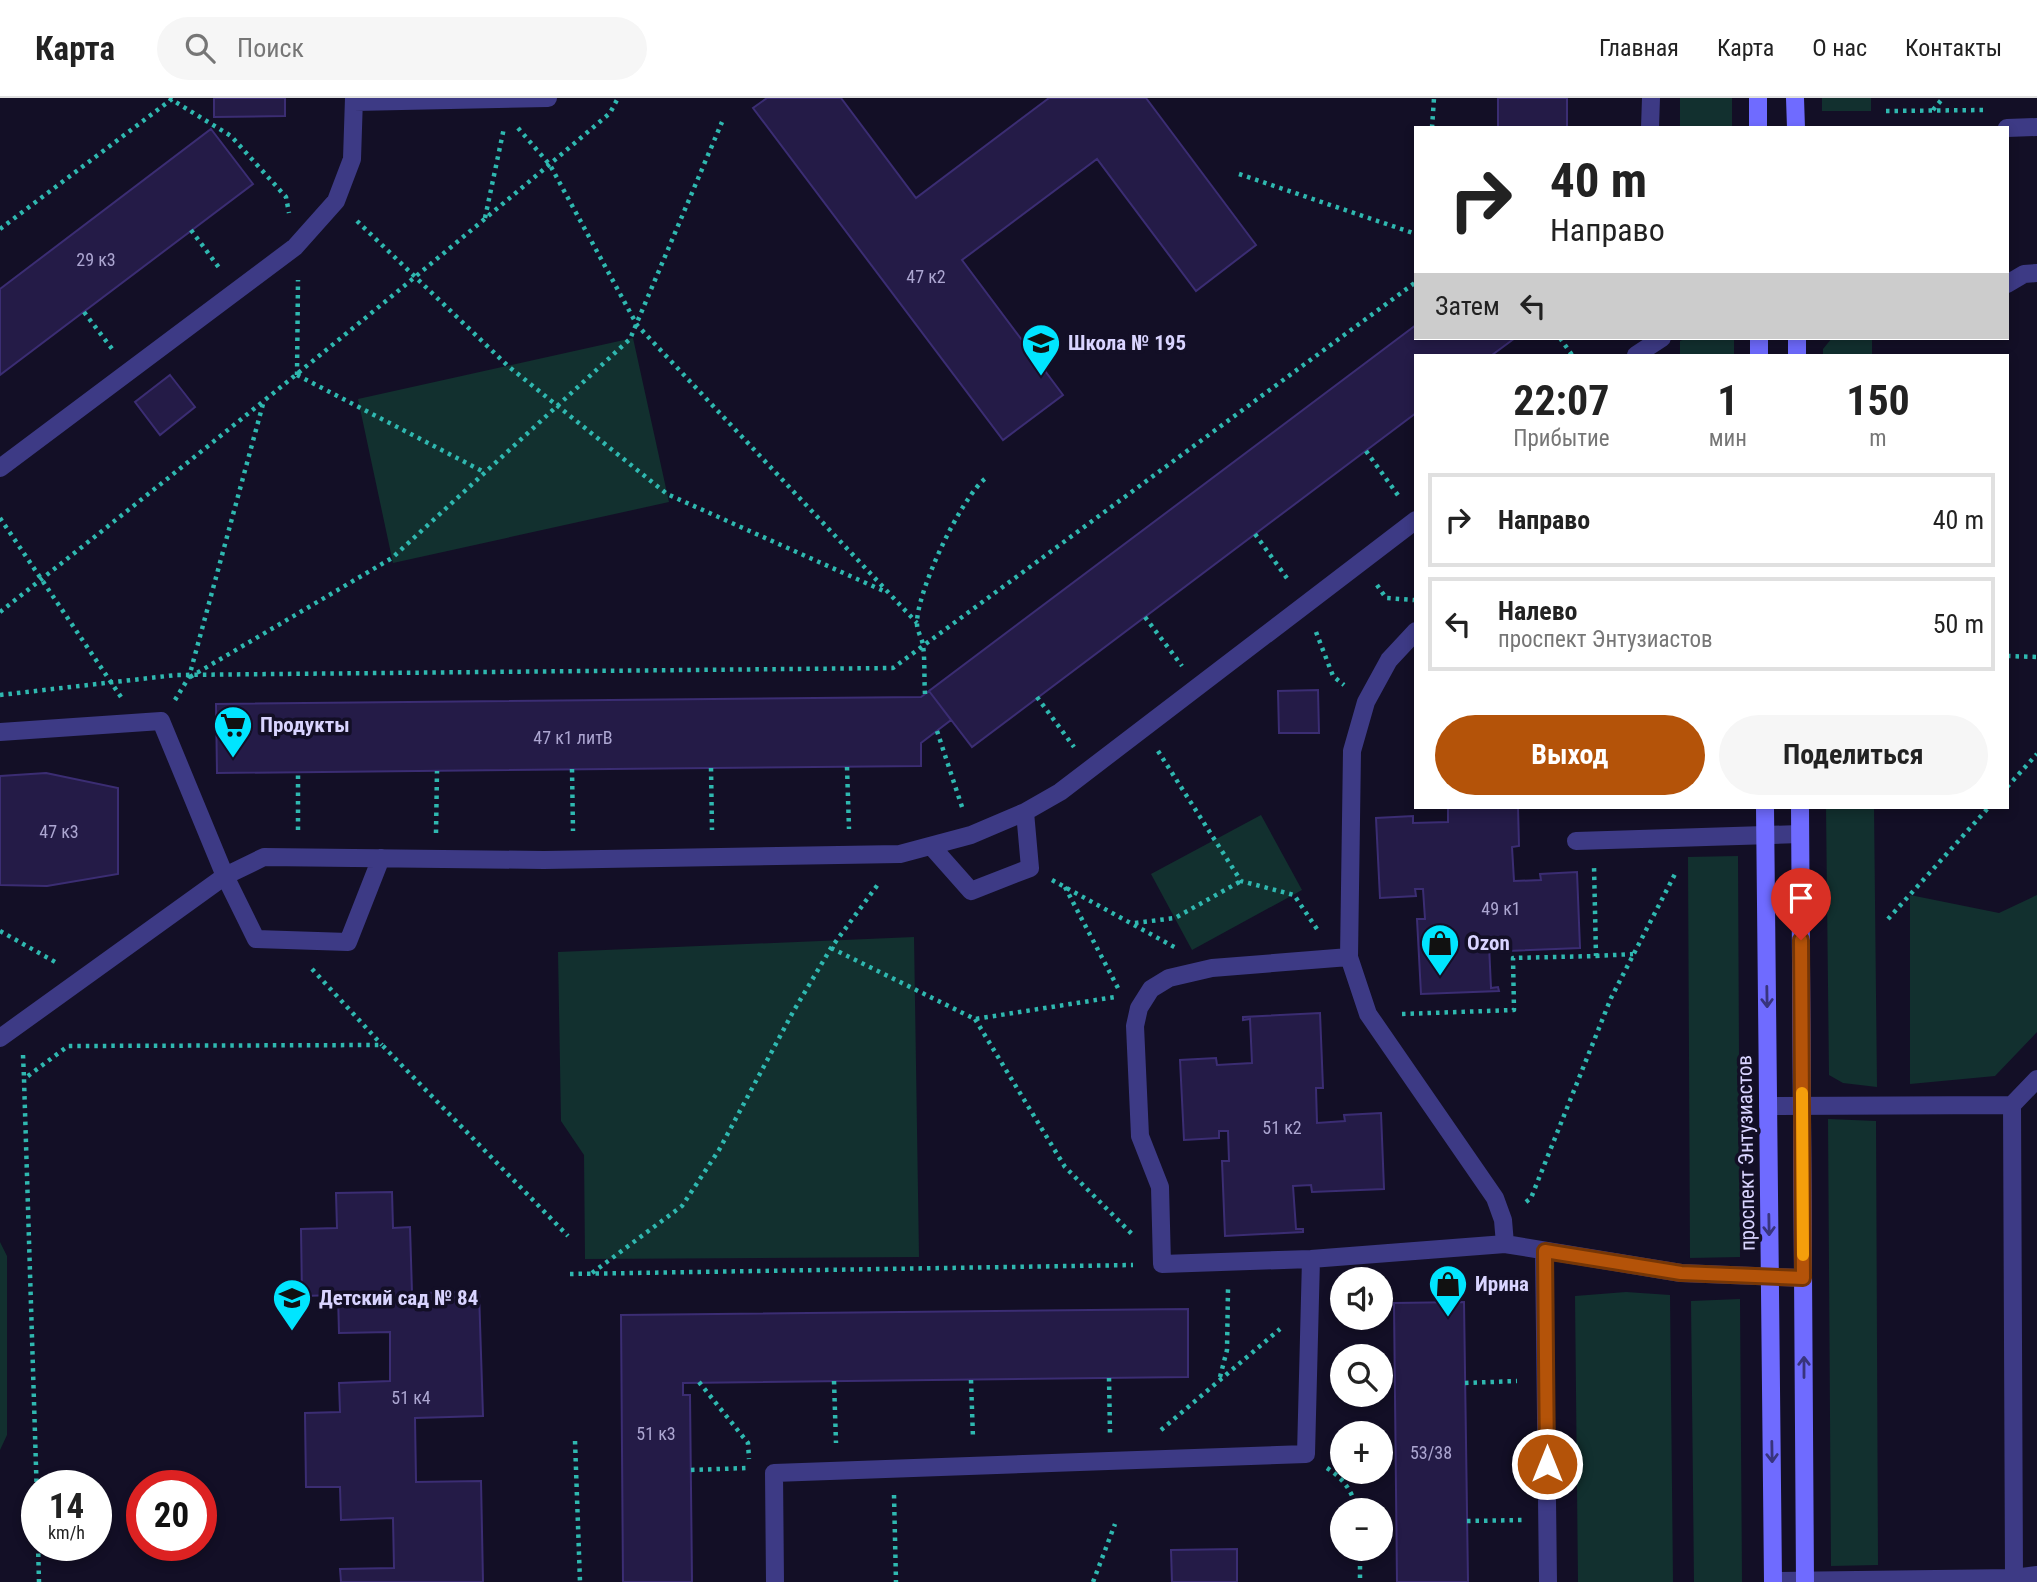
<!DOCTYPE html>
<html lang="ru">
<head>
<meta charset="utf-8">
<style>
	body { margin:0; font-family:"Roboto Condensed",sans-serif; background:#f6f6f6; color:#222; height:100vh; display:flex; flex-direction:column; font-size:26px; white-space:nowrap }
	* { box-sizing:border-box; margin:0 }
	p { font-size:23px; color:#767676 }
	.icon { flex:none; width:38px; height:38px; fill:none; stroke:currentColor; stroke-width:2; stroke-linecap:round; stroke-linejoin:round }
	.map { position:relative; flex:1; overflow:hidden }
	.side { position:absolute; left:1414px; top:256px; width:595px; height:455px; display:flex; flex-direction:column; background:#fff; border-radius:0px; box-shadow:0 4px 10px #0003 }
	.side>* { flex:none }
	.banner { position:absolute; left:1414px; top:28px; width:595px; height:214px; border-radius:0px; box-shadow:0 4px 10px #0003; background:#fff; color:#222; overflow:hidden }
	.fabs { position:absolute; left:1330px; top:1169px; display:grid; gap:14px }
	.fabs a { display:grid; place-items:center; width:63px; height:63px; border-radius:50%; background:#fff; box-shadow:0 4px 10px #0003; font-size:35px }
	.speed { position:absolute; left:21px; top:1372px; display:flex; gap:14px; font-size:35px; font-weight:700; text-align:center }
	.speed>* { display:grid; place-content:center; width:91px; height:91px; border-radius:50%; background:#fff; box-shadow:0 4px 10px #0003; line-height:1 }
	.speed small { font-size:18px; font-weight:400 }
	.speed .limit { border:10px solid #d22; background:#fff; color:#111 }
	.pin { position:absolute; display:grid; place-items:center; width:60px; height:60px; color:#fff; margin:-72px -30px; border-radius:50% 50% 50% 0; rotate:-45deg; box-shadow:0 0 7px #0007 }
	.pin .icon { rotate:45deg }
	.me { position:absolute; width:77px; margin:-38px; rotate:0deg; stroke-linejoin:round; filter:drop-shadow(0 0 5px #0008) }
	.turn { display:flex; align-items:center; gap:24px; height:147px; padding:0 21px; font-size:32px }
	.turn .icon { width:91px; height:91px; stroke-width:2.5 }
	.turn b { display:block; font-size:49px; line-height:60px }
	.then { display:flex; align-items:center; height:66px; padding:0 21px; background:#0003; gap:14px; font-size:26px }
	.eta { display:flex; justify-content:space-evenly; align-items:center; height:119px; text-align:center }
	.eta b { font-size:42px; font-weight:700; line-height:49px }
	.button { display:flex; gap:14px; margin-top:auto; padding:14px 21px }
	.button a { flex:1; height:80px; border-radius:42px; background:#b45309; color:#fff; font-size:28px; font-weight:700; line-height:80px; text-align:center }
	.button a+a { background:#f6f6f6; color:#222 }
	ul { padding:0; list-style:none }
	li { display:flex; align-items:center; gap:21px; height:94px; margin:0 14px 10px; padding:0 7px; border:4px solid #e0e0e0; border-radius:0px }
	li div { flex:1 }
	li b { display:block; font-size:26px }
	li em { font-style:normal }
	header { display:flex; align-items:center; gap:42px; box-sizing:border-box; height:98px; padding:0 35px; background:#fff; border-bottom:2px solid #e0e0e0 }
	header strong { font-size:33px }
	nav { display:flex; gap:38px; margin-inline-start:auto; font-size:24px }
	.search { width:490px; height:63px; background:#f6f6f6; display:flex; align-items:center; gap:18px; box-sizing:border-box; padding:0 24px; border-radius:38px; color:#767676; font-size:26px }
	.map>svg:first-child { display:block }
	.green { fill:#12302f }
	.building { fill:#241b47; stroke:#3b2d73; stroke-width:2 }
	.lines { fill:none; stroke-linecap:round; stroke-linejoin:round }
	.path { stroke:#2fb8b0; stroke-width:4.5; stroke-dasharray:3.5 5; stroke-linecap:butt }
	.lane { stroke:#3d3a85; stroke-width:18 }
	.secondary { stroke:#6f6bff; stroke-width:18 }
	.oneway { stroke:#38347d }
	.route-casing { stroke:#753606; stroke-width:18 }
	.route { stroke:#b45309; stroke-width:12 }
	.slow { stroke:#f59e0b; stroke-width:12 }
	.labels { text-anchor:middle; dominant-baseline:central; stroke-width:7; stroke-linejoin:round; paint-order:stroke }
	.number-label { font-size:18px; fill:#aca6d1 }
	.poi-label { font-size:21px; font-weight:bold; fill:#d9d4ff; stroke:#130f26; text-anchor:start }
	.street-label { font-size:21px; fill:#d9d4ff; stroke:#130f26 }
</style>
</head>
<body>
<header>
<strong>Карта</strong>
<div class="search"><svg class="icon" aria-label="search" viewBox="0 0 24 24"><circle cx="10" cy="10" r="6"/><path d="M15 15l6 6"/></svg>Поиск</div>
<nav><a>Главная</a><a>Карта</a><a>О нас</a><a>Контакты</a></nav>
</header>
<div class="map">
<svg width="2037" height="1484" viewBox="0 0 2037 1484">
	<rect width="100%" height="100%" fill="#130f26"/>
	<path class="green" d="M1680 0H1732V30H1680Z
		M1822 0H1871V13H1822Z
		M633 240 669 404 393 465 358 301Z
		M1687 240H1734V257H1680V243Z
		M1832 240H1872V257H1823V251Z
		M1826 709H1874L1877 989 1843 985 1829 977Z
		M1261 717 1302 792 1192 852 1151 776Z
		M1738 758 1740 1159 1690 1160 1688 759Z
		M1910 797 1999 815 2037 797V934L1995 978 1910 986Z
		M914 839 919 1159 585 1161 584 1057 561 1023 558 854Z
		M1828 1021 1876 1023 1878 1467 1831 1468Z
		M0 1144 7 1158V1337L0 1352Z
		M1626 1194 1670 1197 1673 1484H1578L1575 1198Z
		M1740 1201 1742 1484H1694L1691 1203Z"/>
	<path class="building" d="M214 0H285V18L214 19Z
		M767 0H841L916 100 1049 0H1146L1256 147 1196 193 1097 61 962 162 1063 297 1003 342 753 10Z
		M1498 0H1567V30H1498Z
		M211 31 253 86 0 277V191Z
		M1416 227V240H1515L1492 257H1416V315L972 649 929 593Z
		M170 277 195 309 160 337 135 304Z
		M1318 592 1319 635H1279L1278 593Z
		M929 593 951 622 921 645V668L217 675 216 606 921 599Z
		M46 675 118 690V776L47 788 0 787V678Z
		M1448 709H1518L1519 748 1512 749 1514 783 1541 782 1540 776 1577 774 1580 850 1507 853V846L1489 847 1491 890 1498 889 1499 893 1421 896 1417 821H1425L1423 791H1415L1416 798 1380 800 1376 720 1413 718V725L1448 724Z
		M1320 915 1323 990H1316L1317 1025 1345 1023 1344 1017 1381 1015 1384 1091 1312 1094 1311 1087 1293 1088 1296 1131H1303V1134L1225 1138 1222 1063H1229L1228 1033H1219V1040L1184 1042 1180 962 1216 960 1217 967 1252 965 1250 921 1243 922V919Z
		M392 1094 393 1130 410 1129 412 1195 479 1194 483 1318 415 1320 416 1384 481 1383 483 1484H341L340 1471 394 1470 393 1420 341 1422 340 1389H306L305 1315 340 1314 339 1285 390 1283V1234L339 1235 338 1197 302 1198 301 1131 337 1130 336 1095Z
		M1464 1204 1468 1484H1397L1394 1205Z
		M1188 1211V1279L683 1285V1297H690L692 1484H623L621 1217Z
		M1237 1451V1484H1172L1171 1452Z"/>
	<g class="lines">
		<path class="path" d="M169 0 231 38 286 99 289 115
			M1933 12 1943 0
			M1886 13 1986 12
			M518 30 550 67 637 227 917 525
			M1432 30 1434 0
			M1239 76 1416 136
			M485 120 504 30
			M357 123 508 268 667 396 886 494
			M0 131 172 1
			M191 132 220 171
			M84 214 113 252
			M1560 240 1572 257
			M297 277 298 182
			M297 277 484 374
			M1366 353 1400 400
			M0 420 121 599
			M1255 436 1289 483
			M1377 487 1386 500 1414 502
			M0 514C206 351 410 186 610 15L618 0
			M1145 519 1182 568
			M1316 534 1333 578 1344 587
			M2007 558 2037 559
			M190 579 392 460 630 241 722 24
			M925 596C924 580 925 563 923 547 922 540 917 533 917 526 916 495 961 399 986 380
			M0 597 176 577 893 570 1416 184
			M1037 599 1074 649
			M175 602 189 579 263 306
			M937 633 963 712
			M1158 653 1241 783 1294 797 1319 834
			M847 669 849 731
			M711 670 712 732
			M572 671 573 733
			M2007 689 2037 656
			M298 732V674
			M436 735 437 673
			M1052 782 1176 850
			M1065 789 1118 890
			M1888 821 1989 709
			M1135 825 1175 820 1241 783
			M0 833 57 865
			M831 850 975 921 1115 899
			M1596 858 1633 856
			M312 871 382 947
			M1402 916 1514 912 1513 860 1596 858 1594 768
			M975 921 1065 1069 1132 1136
			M23 957 24 980
			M1526 1104 1531 1100 1611 900 1675 776
			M592 1175 682 1108 719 1052 793 914 831 850 879 785
			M570 1176 1133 1167
			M1220 1279 1227 1252 1228 1191
			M1109 1280 1110 1335
			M971 1282 973 1340
			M834 1283 836 1345
			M699 1284 748 1345 749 1361
			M1465 1285 1517 1283
			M1161 1332 1280 1231
			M575 1343 580 1484
			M1327 1370C1344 1381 1352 1393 1357 1412
			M691 1372 746 1370
			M894 1397 896 1484
			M37 1401 24 981 68 948 382 947 568 1138
			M1467 1423 1522 1422
			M38 1447 39 1484
			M1360 1451V1484
			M1093 1484 1115 1426"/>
		<path class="lane" d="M354 4 548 0
			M1650 30 1651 0
			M2007 30 2037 29
			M2007 186 2024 176 2037 175
			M1636 257 1662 240
			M0 370 295 149 336 103 352 61 354 0
			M1416 533 1389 562 1366 604 1352 653 1349 859 1368 916 1495 1100 1503 1122 1505 1146
			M0 634 161 623 225 778 264 759 544 762 900 756 971 737 1025 714 1060 694 1416 422
			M1576 743 1800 736
			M932 749 971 793 1030 770 1025 714
			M1349 859 1212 870 1169 880 1151 891 1139 910 1135 928 1140 1038 1160 1089 1162 1166 1311 1161 1505 1146 1681 1175 1803 1180
			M0 940 225 778 256 841 348 844 381 760
			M1768 1008 2012 1007
			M1544 1153 1548 1484
			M2014 1480 2012 1007 2037 981
			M1773 1483 2014 1480 2037 1477
			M775 1484 774 1375 1306 1356 1311 1161"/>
		<path class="secondary" d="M1758 0V30
			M1795 0 1796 30
			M1759 240V257
			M1797 240V257
			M1765 709 1773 1484
			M1800 709 1805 1484"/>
	</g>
	<defs><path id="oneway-shaft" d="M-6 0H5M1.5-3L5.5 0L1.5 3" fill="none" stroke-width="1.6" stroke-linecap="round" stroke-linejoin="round" transform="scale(1.75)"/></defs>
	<g class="oneway">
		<use href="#oneway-shaft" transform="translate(1767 899) rotate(89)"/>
		<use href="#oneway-shaft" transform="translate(1769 1127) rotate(89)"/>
		<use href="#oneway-shaft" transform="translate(1804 1269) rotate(-90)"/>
		<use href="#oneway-shaft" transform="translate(1772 1354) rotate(89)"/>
	</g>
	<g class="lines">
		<g class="route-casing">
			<path id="route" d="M1547 1366 1545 1153 1681 1175 1803 1180 1801 842"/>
		</g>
		<use href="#route" class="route"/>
		<path class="slow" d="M1802 995 1803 1157"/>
	</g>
	<defs>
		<g id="school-pin" transform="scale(2.0125)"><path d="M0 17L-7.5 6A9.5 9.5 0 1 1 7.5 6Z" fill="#00e5ff" stroke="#130f26"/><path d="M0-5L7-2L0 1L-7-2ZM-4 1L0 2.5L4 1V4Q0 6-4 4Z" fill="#111"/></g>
		<g id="supermarket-pin" transform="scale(2.0125)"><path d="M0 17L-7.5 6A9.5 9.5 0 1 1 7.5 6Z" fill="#00e5ff" stroke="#130f26"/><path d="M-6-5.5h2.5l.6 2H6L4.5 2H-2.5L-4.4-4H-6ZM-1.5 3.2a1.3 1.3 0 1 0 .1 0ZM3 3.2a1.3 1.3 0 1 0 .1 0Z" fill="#111"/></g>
		<g id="shop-pin" transform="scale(2.0125)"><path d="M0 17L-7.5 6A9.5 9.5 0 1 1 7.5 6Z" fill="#00e5ff" stroke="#130f26"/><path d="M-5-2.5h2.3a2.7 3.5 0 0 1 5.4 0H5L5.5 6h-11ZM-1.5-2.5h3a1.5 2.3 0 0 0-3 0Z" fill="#111"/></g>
	</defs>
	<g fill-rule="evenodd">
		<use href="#school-pin" x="1041" y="245"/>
		<use href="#supermarket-pin" x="233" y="627"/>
		<use href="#shop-pin" x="1440" y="845"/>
		<use href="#shop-pin" x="1448" y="1186"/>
		<use href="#school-pin" x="292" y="1200"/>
	</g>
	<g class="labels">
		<g class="number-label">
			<text x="96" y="161">29 к3</text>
			<text x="926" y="178">47 к2</text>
			<text x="573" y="639">47 к1 литВ</text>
			<text x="59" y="733">47 к3</text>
			<text x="1501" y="810">49 к1</text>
			<text x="1282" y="1029">51 к2</text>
			<text x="411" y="1299">51 к4</text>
			<text x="656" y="1335">51 к3</text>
			<text x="1431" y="1354">53/38</text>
		</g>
		<g class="poi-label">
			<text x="1068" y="245">Школа № 195</text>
			<text x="260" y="627">Продукты</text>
			<text x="1467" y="845">Ozon</text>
			<text x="1475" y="1186">Ирина</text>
			<text x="319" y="1200">Детский сад № 84</text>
		</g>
		<g class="street-label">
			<text transform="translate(1746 1055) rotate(-91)">проспект Энтузиастов</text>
		</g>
	</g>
</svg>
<div class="fabs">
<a><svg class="icon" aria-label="sound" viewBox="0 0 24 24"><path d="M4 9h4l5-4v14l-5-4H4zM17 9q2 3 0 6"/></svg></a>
<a><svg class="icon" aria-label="search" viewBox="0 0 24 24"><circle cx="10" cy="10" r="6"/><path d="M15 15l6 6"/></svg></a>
<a>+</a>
<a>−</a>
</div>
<div class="speed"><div>14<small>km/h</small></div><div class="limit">20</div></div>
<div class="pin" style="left:1801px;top:842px;background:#d93025"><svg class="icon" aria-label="arrive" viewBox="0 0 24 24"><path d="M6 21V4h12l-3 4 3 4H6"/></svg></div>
<svg class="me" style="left:1547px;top:1366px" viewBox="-20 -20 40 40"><circle r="17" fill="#b45309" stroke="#fff" stroke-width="3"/><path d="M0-11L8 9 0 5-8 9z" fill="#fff"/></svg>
<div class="banner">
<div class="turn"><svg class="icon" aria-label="right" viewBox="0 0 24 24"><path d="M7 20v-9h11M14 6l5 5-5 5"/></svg><div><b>40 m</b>Направо</div></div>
<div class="then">Затем<svg class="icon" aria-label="left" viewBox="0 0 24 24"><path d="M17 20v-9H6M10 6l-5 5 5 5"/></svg></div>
</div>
<section class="side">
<div class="eta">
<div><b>22:07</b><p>Прибытие</p></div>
<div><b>1</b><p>мин</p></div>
<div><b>150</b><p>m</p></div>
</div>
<ul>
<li><svg class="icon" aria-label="right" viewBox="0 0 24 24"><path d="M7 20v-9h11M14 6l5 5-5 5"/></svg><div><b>Направо</b></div><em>40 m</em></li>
<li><svg class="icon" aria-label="left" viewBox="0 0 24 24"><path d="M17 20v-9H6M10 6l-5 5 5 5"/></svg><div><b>Налево</b><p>проспект Энтузиастов</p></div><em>50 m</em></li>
</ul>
<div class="button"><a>Выход</a><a>Поделиться</a></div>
</section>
</div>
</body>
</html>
